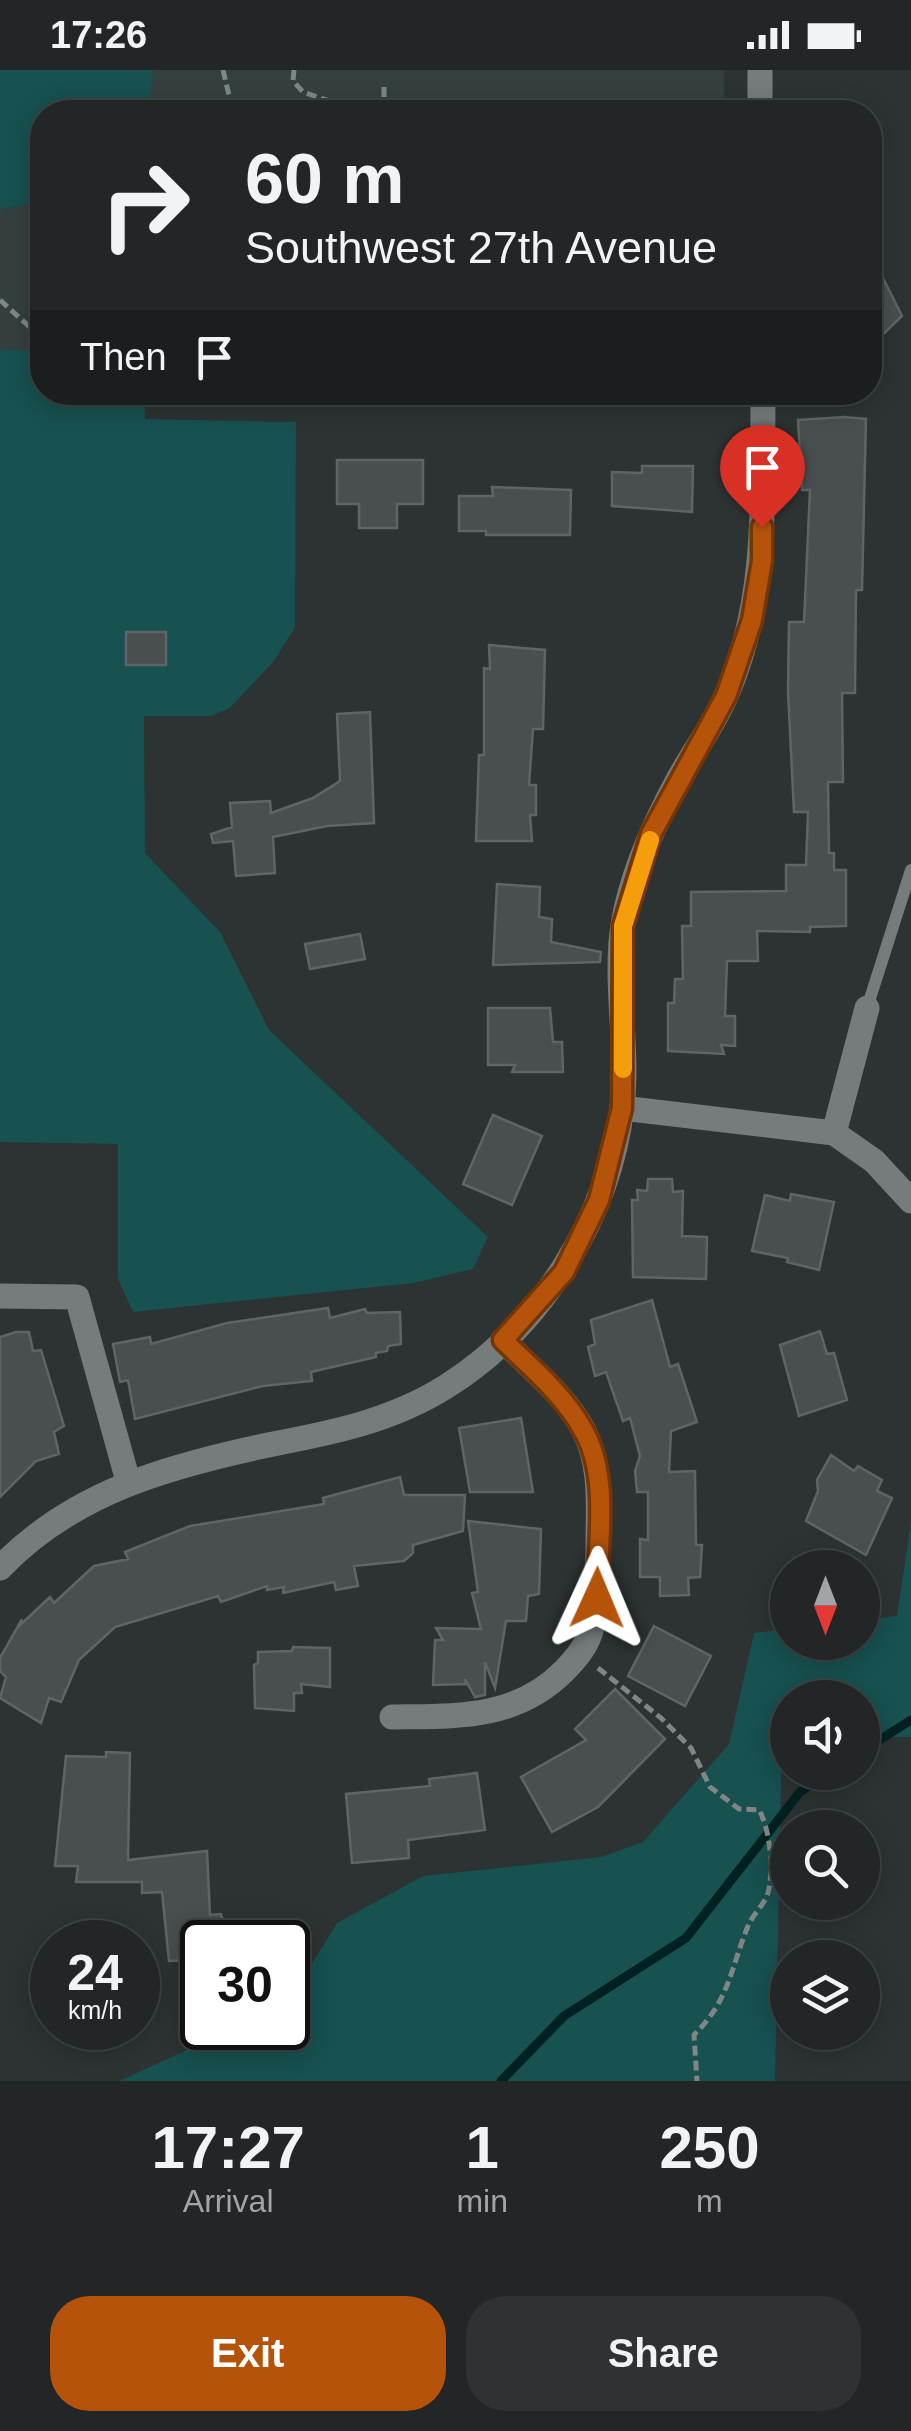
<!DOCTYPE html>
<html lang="en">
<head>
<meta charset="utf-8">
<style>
	body { margin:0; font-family:Helvetica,sans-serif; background:#2e3232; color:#f1f3f6; height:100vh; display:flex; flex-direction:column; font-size:38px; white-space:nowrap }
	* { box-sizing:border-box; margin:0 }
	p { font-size:32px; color:#a2a5a7 }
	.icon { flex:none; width:55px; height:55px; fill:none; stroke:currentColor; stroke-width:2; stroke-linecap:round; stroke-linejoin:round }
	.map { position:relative; height:2011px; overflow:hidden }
	.sheet { display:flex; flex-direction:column; background:#222626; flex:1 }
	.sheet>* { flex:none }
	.hud { position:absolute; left:30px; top:30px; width:852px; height:305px; border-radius:40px; box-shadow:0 5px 25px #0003,0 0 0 2px #3f4343; background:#222626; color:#f1f3f6; overflow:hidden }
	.needle { width:65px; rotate:180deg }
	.tools { position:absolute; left:770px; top:1480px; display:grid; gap:20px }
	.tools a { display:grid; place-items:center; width:110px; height:110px; border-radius:50%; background:#222626; box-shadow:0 5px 25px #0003,0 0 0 2px #3f4343; font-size:50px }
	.speed { position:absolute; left:30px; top:1850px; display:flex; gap:20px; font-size:50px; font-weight:700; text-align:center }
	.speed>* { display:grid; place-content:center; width:130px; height:130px; border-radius:50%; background:#222626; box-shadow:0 5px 25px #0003,0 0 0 2px #3f4343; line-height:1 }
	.speed small { font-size:25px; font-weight:400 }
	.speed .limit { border:5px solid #111; border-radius:15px; background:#fff; color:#111 }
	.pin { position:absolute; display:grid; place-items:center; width:85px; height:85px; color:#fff; margin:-102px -42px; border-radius:50% 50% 50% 0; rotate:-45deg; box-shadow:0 0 10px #0007 }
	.pin .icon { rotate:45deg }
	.me { position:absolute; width:110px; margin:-55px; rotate:1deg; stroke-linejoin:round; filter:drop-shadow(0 0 8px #0008) }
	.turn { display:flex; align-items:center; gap:35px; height:210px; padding:0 50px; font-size:45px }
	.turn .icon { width:130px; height:130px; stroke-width:2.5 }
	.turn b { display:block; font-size:70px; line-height:85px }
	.then { display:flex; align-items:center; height:95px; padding:0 50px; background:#0003; gap:20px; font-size:38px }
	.eta { display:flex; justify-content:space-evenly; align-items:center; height:170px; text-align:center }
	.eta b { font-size:60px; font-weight:600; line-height:70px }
	.cta { display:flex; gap:20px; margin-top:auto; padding:20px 50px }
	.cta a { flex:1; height:115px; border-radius:40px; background:#b45309; color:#fff; font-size:40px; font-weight:600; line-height:115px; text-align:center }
	.cta a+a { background:#2e3232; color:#f1f3f6 }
	.status { display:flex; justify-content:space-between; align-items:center; height:70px; padding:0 50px; background:#222626; direction:ltr }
	.status svg { height:28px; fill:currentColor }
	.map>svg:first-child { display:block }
	.built { fill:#343f3f }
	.green { fill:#175150 }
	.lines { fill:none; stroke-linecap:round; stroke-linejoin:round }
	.stream { stroke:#002121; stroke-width:9 }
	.building { fill:#494e4e; stroke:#5f6564; stroke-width:2.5 }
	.path { stroke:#808585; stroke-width:5; stroke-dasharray:10 5; stroke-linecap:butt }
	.service { stroke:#767c7c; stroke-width:12 }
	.minor { stroke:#767c7c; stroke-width:25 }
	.route-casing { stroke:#753606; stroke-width:25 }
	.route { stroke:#b45309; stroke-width:18 }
	.slow { stroke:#f59e0b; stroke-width:18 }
</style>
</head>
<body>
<div class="status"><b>17:26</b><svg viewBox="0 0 49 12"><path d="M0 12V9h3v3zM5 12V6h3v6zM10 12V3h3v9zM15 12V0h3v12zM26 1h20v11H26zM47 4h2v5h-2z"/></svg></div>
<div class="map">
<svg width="911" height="2011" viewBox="0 0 911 2011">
	<rect width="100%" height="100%" fill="#2d3232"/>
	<path class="built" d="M0 0H724V42H42V280H0Z"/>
	<path class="green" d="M0 0H153L147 42H42V131L0 139Z
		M0 280H42V322L144 323 145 349 296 352 295 557 274 591 230 638 211 646H144L145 783 220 862 269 960 488 1167 473 1199 413 1213 133 1242 118 1209V1074L0 1072Z
		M911 1452V1667H863L862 1628H788L787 1665 782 1666 775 2011H119L235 1958H288V1933L337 1853 423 1806 601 1787 643 1772 729 1674 754 1563 787 1559 788 1572H862L863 1550 897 1546Z"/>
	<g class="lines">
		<path class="stream" d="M862 1681 911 1650
			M501 2011 564 1946 686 1868 800 1722 830 1702"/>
	</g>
	<path class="building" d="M870 182 902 246 870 277Z
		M844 347 866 349 862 520H856L855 623H842L843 712H828L829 783H834V800H846V856L810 857V862L757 861 758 891H727L725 946H735V976L721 975 724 984 668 981V933H674L675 909H683L682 856H691V822L786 821V795H806L808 742H794L788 622 789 552H804L810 420H802L798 350Z
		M337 390H423V434H397V458H359V434H337Z
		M642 396H693L692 442 612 436V402L642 403Z
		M492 417 571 420 570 465H486V461H459V426H493Z
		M126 562H166V595H126Z
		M489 575 545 580 543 659H533L529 715H536V745H530L532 771H476L479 685H484V598L490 599Z
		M370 642 374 753 327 756 273 767 275 803 236 806 233 771 213 773 211 764 232 757 230 733 270 731 271 743 313 728 340 711 337 644Z
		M497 814 540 817 539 847 552 849 551 872 601 882 600 892 493 895Z
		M360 864 365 889 310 899 305 874Z
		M488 938H550L553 972H562L563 1002H512L515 995H488Z
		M493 1045 542 1066 512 1135 463 1114Z
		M648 1109H672L673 1122 683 1121 682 1166 707 1167 706 1209 633 1207 632 1130H638L637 1120 647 1121Z
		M791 1124 834 1132 819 1200 787 1192 788 1188 752 1181 765 1125 790 1131Z
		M652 1230 670 1297 678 1294 697 1352 671 1361 669 1402 695 1401 696 1475H702L700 1507 688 1508 689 1525 660 1526V1507H640V1469L648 1470V1422H637L635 1401 640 1386 630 1348 623 1351 606 1302 595 1306 588 1277 595 1274 591 1250Z
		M328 1238 330 1248 365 1239 367 1243 400 1242 401 1274 388 1276 387 1281 376 1283V1287L311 1302 312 1311 263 1316 135 1349 128 1310 120 1312 113 1274 150 1267 151 1274 227 1253Z
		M820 1261 827 1284 834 1283 847 1330 799 1346 780 1275Z
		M16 1262H29L33 1281 41 1280 64 1356 54 1362 59 1384 36 1391 0 1427V1267Z
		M521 1348 533 1422H470L459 1358Z
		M831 1385 854 1401 858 1396 882 1410 877 1421 892 1428 866 1485 806 1451 818 1421 817 1410Z
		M400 1407 404 1425H465L463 1461 413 1475V1483L404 1491 354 1496 358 1516 336 1520 334 1512 283 1523 284 1517 267 1520V1516L221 1532 218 1526 115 1557 79 1590 61 1632 49 1628 41 1653 0 1628 6 1607 0 1601V1588L22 1549 17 1558 50 1527 54 1533 94 1496 128 1489 125 1482 190 1456 324 1434 323 1428Z
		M468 1451 541 1459 539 1524 528 1526 526 1551H506L495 1618 485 1592V1625L475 1627 465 1609 466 1614 433 1615 435 1570H443L436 1558 481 1559 472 1523 478 1522Z
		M654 1556 711 1586 685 1636 628 1606Z
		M293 1577 330 1578V1617L301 1614 302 1623H294V1641L255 1638 254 1595 258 1593V1582L292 1581Z
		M615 1619 665 1669 598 1737 552 1762 521 1707 586 1670 575 1659Z
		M106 1682 130 1683 128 1790 207 1781 210 1845 221 1844 229 1872H202V1889L169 1891 162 1822 142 1823V1812H76L78 1796H55L66 1686 106 1687Z
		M477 1703 485 1760 408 1770 409 1788 352 1793 346 1724 430 1716 429 1709Z"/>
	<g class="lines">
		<path class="path" d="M223 0 233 42
			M294 0 293 11 303 22 361 42
			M384 42V14
			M0 230 32 259 42 262
			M598 1598 661 1648 691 1678 710 1717 739 1739 759 1740C770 1759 774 1799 768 1823 765 1834 753 1844 748 1856 730 1900 730 1929 694 1965L697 2011"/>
		<path class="service" d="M867 938 911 800"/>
		<path class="minor" d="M760 0V42
			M622 1038 834 1063 874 1091 911 1131
			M834 1063 867 938
			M0 1226 77 1227 128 1411
			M0 1498C73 1422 169 1396 268 1375 331 1363 392 1351 447 1316 541 1257 609 1147 622 1037 629 977 614 914 623 855 631 805 655 752 679 708 694 681 714 654 726 626 769 529 762 426 763 322
			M392 1647C456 1646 515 1650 564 1601 576 1589 588 1575 592 1557 599 1530 597 1501 598 1474 598 1436 602 1396 584 1361 566 1326 530 1298 503 1270"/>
	</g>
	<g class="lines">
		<g class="route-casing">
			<path id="route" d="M597 1528C597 1476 611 1405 582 1358 563 1324 530 1297 503 1270L564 1202 599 1130 622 1038 623 856 651 764 726 626 752 550 762 491V457"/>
		</g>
		<use href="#route" class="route"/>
		<path class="slow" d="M623 999V856L650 770"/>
	</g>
</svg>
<div class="tools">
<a><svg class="needle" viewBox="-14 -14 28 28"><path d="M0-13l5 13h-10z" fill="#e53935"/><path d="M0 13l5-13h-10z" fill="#a2a5a7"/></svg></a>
<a><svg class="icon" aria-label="sound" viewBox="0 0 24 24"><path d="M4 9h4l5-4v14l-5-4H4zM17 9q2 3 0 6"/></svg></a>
<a><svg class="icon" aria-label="search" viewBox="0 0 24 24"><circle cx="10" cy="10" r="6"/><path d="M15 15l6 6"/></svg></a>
<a><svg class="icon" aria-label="layers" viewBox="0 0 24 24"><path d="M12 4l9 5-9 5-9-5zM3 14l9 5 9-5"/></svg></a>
</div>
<div class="speed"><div>24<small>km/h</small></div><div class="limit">30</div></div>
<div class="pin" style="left:762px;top:457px;background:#d93025"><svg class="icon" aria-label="arrive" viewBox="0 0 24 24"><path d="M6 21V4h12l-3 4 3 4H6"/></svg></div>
<svg class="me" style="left:597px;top:1528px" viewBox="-20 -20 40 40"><path d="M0-17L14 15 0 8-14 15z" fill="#b45309" stroke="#fff" stroke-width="4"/></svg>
<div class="hud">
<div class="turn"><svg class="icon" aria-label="right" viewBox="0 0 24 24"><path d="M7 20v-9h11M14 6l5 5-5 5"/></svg><div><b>60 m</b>Southwest 27th Avenue</div></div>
<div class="then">Then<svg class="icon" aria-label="arrive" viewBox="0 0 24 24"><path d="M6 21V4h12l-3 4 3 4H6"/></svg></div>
</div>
</div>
<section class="sheet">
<div class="eta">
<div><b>17:27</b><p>Arrival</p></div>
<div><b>1</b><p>min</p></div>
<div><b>250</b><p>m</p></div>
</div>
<div class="cta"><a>Exit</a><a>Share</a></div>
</section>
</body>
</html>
